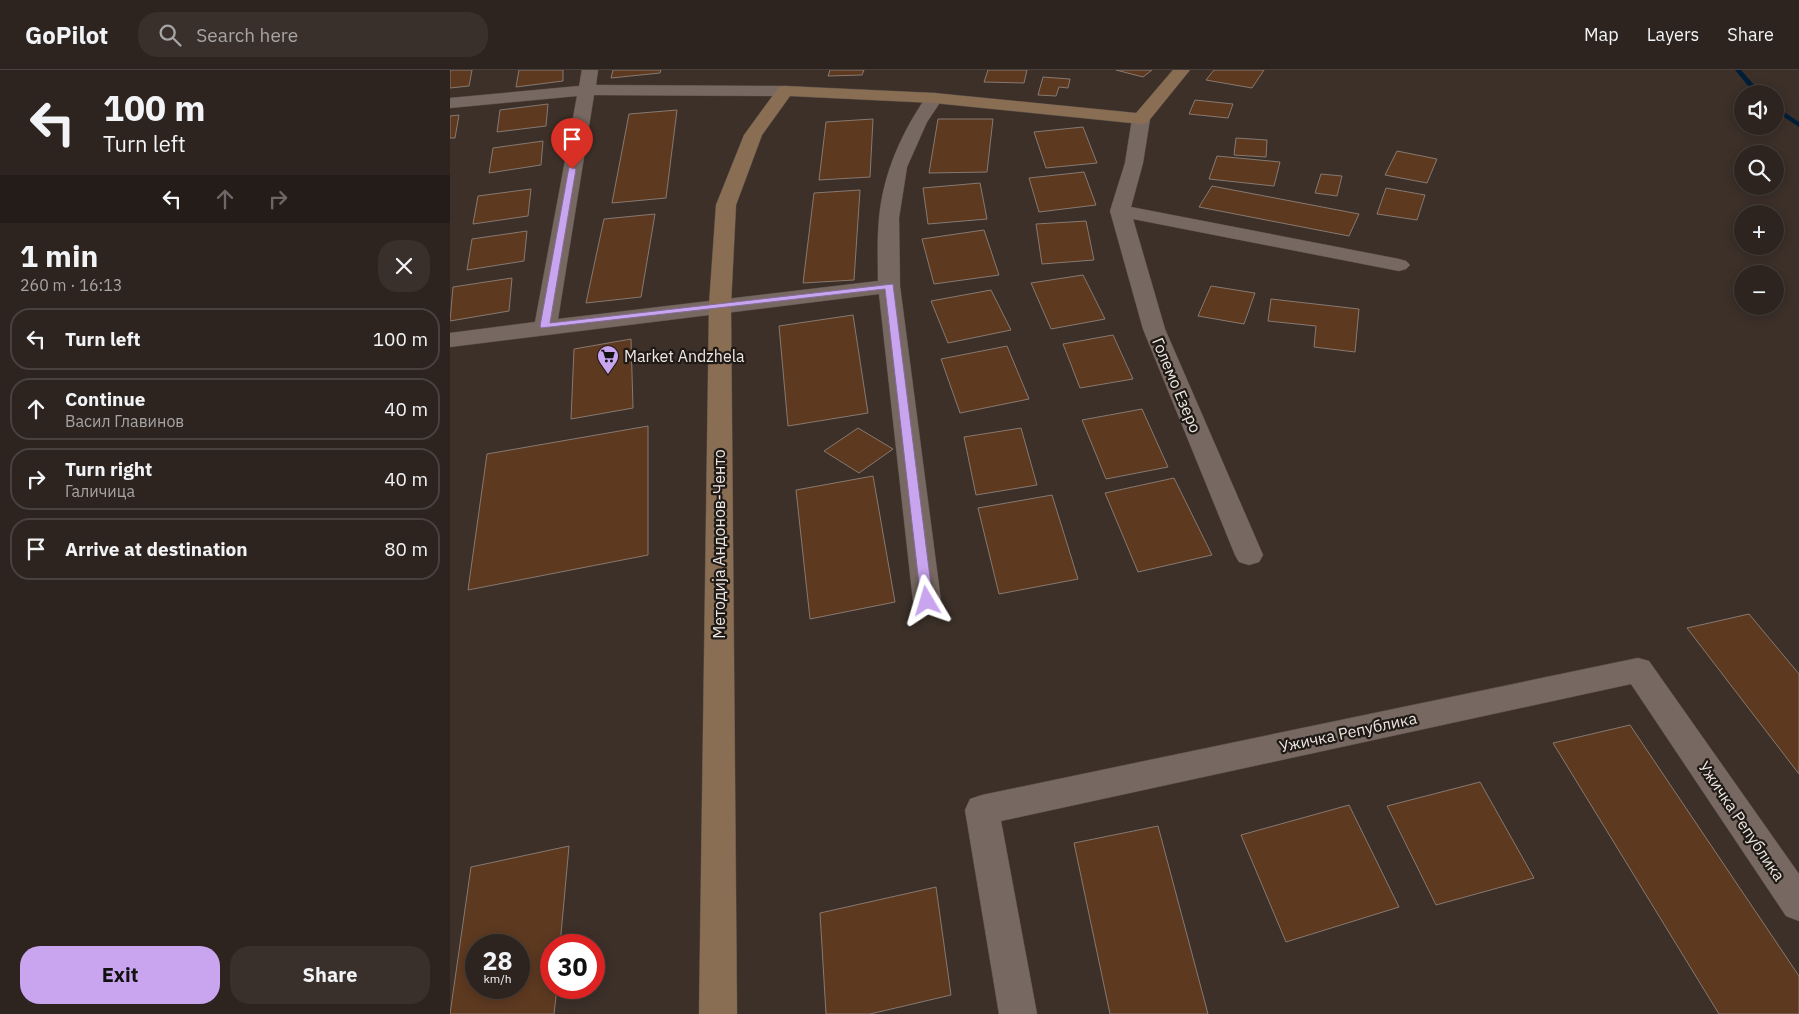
<!DOCTYPE html>
<html lang="en">
<head>
<meta charset="utf-8">
<style>
	body { margin:0; font-family:"IBM Plex Sans",sans-serif; background:#39302c; color:#f1f3f6; height:100vh; display:flex; flex-direction:column; font-size:19px; white-space:nowrap }
	* { box-sizing:border-box; margin:0 }
	p { font-size:16px; color:#a7a4a4 }
	.icon { flex:none; width:28px; height:28px; fill:none; stroke:currentColor; stroke-width:2; stroke-linecap:round; stroke-linejoin:round }
	.map { position:relative; flex:1; overflow:hidden }
	.details { display:flex; flex-direction:column; background:#2d241f; width:450px }
	.details>* { flex:none }
	.hud { background:#2d241f; color:#f1f3f6; overflow:hidden }
	.fabs { position:absolute; left:1284px; top:15px; display:grid; gap:10px }
	.fabs a { display:grid; place-items:center; width:50px; height:50px; border-radius:50%; background:#2d241f; box-shadow:0 2px 12px #0003,0 0 0 1px #48413d; font-size:25px }
	.speed { position:absolute; left:15px; top:864px; display:flex; gap:10px; font-size:25px; font-weight:700; text-align:center }
	.speed>* { display:grid; place-content:center; width:65px; height:65px; border-radius:50%; background:#2d241f; box-shadow:0 2px 12px #0003,0 0 0 1px #48413d; line-height:1 }
	.speed small { font-size:12px; font-weight:400 }
	.speed .limit { border:8px solid #d22; background:#fff; color:#111 }
	.pin { position:absolute; display:grid; place-items:center; width:42px; height:42px; color:#fff; margin:-51px -21px; border-radius:50% 50% 50% 0; rotate:-45deg; box-shadow:0 0 5px #0007 }
	.pin .icon { rotate:45deg }
	.me { position:absolute; width:55px; margin:-28px; rotate:353deg; stroke-linejoin:round; filter:drop-shadow(0 0 4px #0008) }
	.turn { display:flex; align-items:center; gap:18px; height:105px; padding:0 20px; font-size:22px }
	.turn .icon { width:65px; height:65px; stroke-width:2.5 }
	.turn b { display:block; font-size:35px; line-height:42px }
	.lanes { display:flex; align-items:center; height:48px; padding:0 20px; background:#0003; justify-content:center; gap:25px; direction:ltr }
	.lanes .off { opacity:.35 }
	.round { display:grid; place-items:center; flex:none; width:52px; height:52px; border-radius:20px; background:#39302c }
	.head { display:flex; align-items:center; justify-content:space-between; height:85px; padding:0 20px }
	h1 { font-size:30px; font-weight:700; line-height:38px }
	.primary-button { display:flex; gap:10px; margin-top:auto; padding:10px 20px }
	.primary-button a { flex:1; height:58px; border-radius:20px; background:#c8a5ee; color:#111; font-size:20px; font-weight:700; line-height:58px; text-align:center }
	.primary-button a+a { background:#39302c; color:#f1f3f6 }
	ul { padding:0; list-style:none }
	li { display:flex; align-items:center; gap:15px; height:62px; margin:0 10px 8px; padding:0 10px; border:2px solid #48413d; border-radius:20px }
	li div { flex:1 }
	li b { display:block; font-size:19px }
	li em { font-style:normal }
	header { display:flex; align-items:center; gap:30px; box-sizing:border-box; height:70px; padding:0 25px; background:#2d241f; border-bottom:1px solid #48413d }
	header strong { font-size:24px }
	nav { display:flex; gap:28px; margin-inline-start:auto; font-size:18px }
	.search { width:350px; height:45px; background:#39302c; display:flex; align-items:center; gap:12px; box-sizing:border-box; padding:0 18px; border-radius:20px; color:#a7a4a4; font-size:19px }
	main { display:flex; flex:1; min-height:0 }
	.map>svg:first-child { display:block }
	.lines { fill:none; stroke-linecap:round; stroke-linejoin:round }
	.stream { fill:#001e38; fill-rule:evenodd }
	.building { fill:#5d3920; stroke:#877970; fill-rule:evenodd }
	.street-casing { stroke:#584e47; stroke-width:1 }
	.secondary-casing { stroke:#584e47; stroke-width:1 }
	.street { fill:#776961; fill-rule:evenodd }
	.secondary { fill:#896e54; fill-rule:evenodd }
	.route { fill:#c8a5ee; stroke:#826b9b }
	.labels { text-anchor:middle; dominant-baseline:central; stroke-width:4.5; stroke-linejoin:round; paint-order:stroke }
	.poi-label { font-size:16px; fill:#ede6e1; stroke:#1f1a16; text-anchor:start }
	.street-label { font-size:16px; fill:#ede6e1; stroke:#1f1a16 }
</style>
</head>
<body>
<header>
<strong>GoPilot</strong>
<div class="search"><svg class="icon" aria-label="search" viewBox="0 0 24 24"><circle cx="10" cy="10" r="6"/><path d="M15 15l6 6"/></svg>Search here</div>
<nav><a>Map</a><a>Layers</a><a>Share</a></nav>
</header>
<main>
<section class="details">
<div class="hud">
<div class="turn"><svg class="icon" aria-label="left" viewBox="0 0 24 24"><path d="M17 20v-9H6M10 6l-5 5 5 5"/></svg><div><b>100 m</b>Turn left</div></div>
<div class="lanes"><svg class="icon" aria-label="left" viewBox="0 0 24 24"><path d="M17 20v-9H6M10 6l-5 5 5 5"/></svg><svg class="icon off" aria-label="ahead" viewBox="0 0 24 24"><path d="M12 20V5M6 11l6-6 6 6"/></svg><svg class="icon off" aria-label="right" viewBox="0 0 24 24"><path d="M7 20v-9h11M14 6l5 5-5 5"/></svg></div>
</div>
<div class="head"><div><h1>1 min</h1><p>260 m · 16:13</p></div><a class="round"><svg class="icon" aria-label="close" viewBox="0 0 24 24"><path d="M6 6l12 12M18 6L6 18"/></svg></a></div>
<ul>
<li><svg class="icon" aria-label="left" viewBox="0 0 24 24"><path d="M17 20v-9H6M10 6l-5 5 5 5"/></svg><div><b>Turn left</b></div><em>100 m</em></li>
<li><svg class="icon" aria-label="ahead" viewBox="0 0 24 24"><path d="M12 20V5M6 11l6-6 6 6"/></svg><div><b>Continue</b><p>Васил Главинов</p></div><em>40 m</em></li>
<li><svg class="icon" aria-label="right" viewBox="0 0 24 24"><path d="M7 20v-9h11M14 6l5 5-5 5"/></svg><div><b>Turn right</b><p>Галичица</p></div><em>40 m</em></li>
<li><svg class="icon" aria-label="arrive" viewBox="0 0 24 24"><path d="M6 21V4h12l-3 4 3 4H6"/></svg><div><b>Arrive at destination</b></div><em>80 m</em></li>
</ul>
<div class="primary-button"><a>Exit</a><a>Share</a></div>
</section>
<div class="map">
<svg width="1349" height="944" viewBox="0 0 1349 944">
	<rect width="100%" height="100%" fill="#3c3029"/>
	<g class="lines">
		<path class="stream" d="M1285 0H1291L1312 24H1305Z
			M1325 36 1349 52V57L1325 41Z"/>
	</g>
	<path class="building" d="M0 0H22L19 16 0 18Z
		M69 0H113V11L66 17Z
		M163 0H211L210 3 161 8Z
		M380 0H414L412 5 378 6Z
		M538 0H577L574 13 534 12Z
		M666 0H702L693 7Z
		M764 0H814L802 18 756 10Z
		M593 7 620 9 618 18 609 17 606 26 588 25Z
		M745 30 783 34 778 48 739 44Z
		M98 34 96 56 47 62 50 40Z
		M227 40 216 128 162 133 179 44Z
		M9 45 5 68H0V46Z
		M423 49 420 107 369 110 376 52Z
		M488 49H543L537 102 479 103Z
		M633 57 647 93 596 98 584 62Z
		M786 68 817 70 816 87 784 85Z
		M93 71 91 95 39 103 43 78Z
		M947 81 987 89 977 113 935 105Z
		M767 86 830 92 824 116 759 109Z
		M634 102 646 135 589 142 579 108Z
		M871 104 892 106 887 126 865 123Z
		M530 113 537 149 478 154 473 118Z
		M762 116 909 144 899 166 749 137Z
		M936 118 975 125 967 150 927 144Z
		M81 119 78 146 23 154 28 126Z
		M410 120 404 210 353 213 364 123Z
		M205 144 191 227 136 233 154 149Z
		M636 151 644 190 592 194 586 154Z
		M534 160 549 205 484 214 472 169Z
		M77 161 74 191 17 200 22 169Z
		M633 205 655 249 601 259 581 213Z
		M62 208 59 241 0 251 3 217Z
		M761 216 805 223 794 254 748 246Z
		M541 220 561 260 498 273 481 231Z
		M821 229 909 239 905 282 864 277 866 256 818 251Z
		M403 245 418 343 338 356 329 256Z
		M663 265 683 309 630 318 613 274Z
		M181 269 183 338 121 349 124 279Z
		M557 276 579 329 510 343 491 289Z
		M692 339 718 397 656 409 632 350Z
		M198 356V485L18 520 37 384Z
		M408 358 443 379 409 403 374 381Z
		M571 358 587 415 526 425 514 367Z
		M423 406 445 532 360 549 346 420Z
		M724 408 762 485 688 502 655 423Z
		M602 425 628 509 549 524 528 438Z
		M1299 544 1349 604V704L1237 558Z
		M1180 655 1349 906V944H1269L1103 673Z
		M1030 712 1084 808 986 835 937 736Z
		M899 735 949 837 836 872 791 765Z
		M708 756 758 944H660L624 773Z
		M119 776 110 875H101V918H107L104 944H0L21 797ZM26 875H69V918H26Z
		M486 817 501 925 420 944H376L370 843Z"/>
	<g class="lines">
		<g class="street-casing">
			<path id="street" d="M132 0H148L146 15 335 16 341 17 344 21 341 25 335 26 144 25 108 249 428 211C428 190 427 169 429 149 433 103 452 62 478 24L484 23 490 24 493 28 477 52 457 97 449 148 450 216 491 531 487 539 477 542 467 539 463 531 429 224 0 277V263L85 252 127 26 0 38V28L129 16Z
				M691 44 697 45 700 49 693 93 681 137 949 189 956 191 960 195 956 199 949 201 683 149 715 259 813 485 809 492 799 495 789 492 785 485 693 259 660 141 675 93 682 49 685 45Z
				M1188 588 1199 591 1349 804V851L1336 846 1181 614 551 751 587 944H549L515 740 520 729 532 725Z"/>
		</g>
		<g class="secondary-casing">
			<path id="secondary" d="M723 0H740L697 53 691 54 484 33 340 26 312 65 286 135 281 235 287 944H249L259 235 266 135 294 65 329 17 335 16 484 23 686 43Z"/>
		</g>
		<use href="#street" class="street"/>
		<use href="#secondary" class="secondary"/>
	</g>
	<path class="route" d="M119 97 126 99 100 253 443 214 483 531 481 534H473L471 531 435 219 91 258 90 256Z"/>
	<defs>
		<g id="supermarket-pin" transform="scale(1.125)"><path d="M0 17L-7.5 6A9.5 9.5 0 1 1 7.5 6Z" fill="#c8a5ee" stroke="#1f1a16"/><path d="M-6-5.5h2.5l.6 2H6L4.5 2H-2.5L-4.4-4H-6ZM-1.5 3.2a1.3 1.3 0 1 0 .1 0ZM3 3.2a1.3 1.3 0 1 0 .1 0Z" fill="#111"/></g>
	</defs>
	<g fill-rule="evenodd">
		<use href="#supermarket-pin" x="158" y="286"/>
	</g>
	<g class="labels">
		<g class="poi-label">
			<text x="174" y="286">Market Andzhela</text>
		</g>
		<g class="street-label">
			<text transform="translate(727 315) rotate(67)">Големо Езеро</text>
			<text transform="translate(269 474) rotate(-90)">Методија Андонов-Ченто</text>
			<text transform="translate(898 662) rotate(-12)">Ужичка Република</text>
			<text transform="translate(1292 751) rotate(56)">Ужичка Република</text>
		</g>
	</g>
</svg>
<div class="fabs">
<a><svg class="icon" aria-label="sound" viewBox="0 0 24 24"><path d="M4 9h4l5-4v14l-5-4H4zM17 9q2 3 0 6"/></svg></a>
<a><svg class="icon" aria-label="search" viewBox="0 0 24 24"><circle cx="10" cy="10" r="6"/><path d="M15 15l6 6"/></svg></a>
<a>+</a>
<a>−</a>
</div>
<div class="speed"><div>28<small>km/h</small></div><div class="limit">30</div></div>
<div class="pin" style="left:122px;top:99px;background:#d93025"><svg class="icon" aria-label="arrive" viewBox="0 0 24 24"><path d="M6 21V4h12l-3 4 3 4H6"/></svg></div>
<svg class="me" style="left:477px;top:531px" viewBox="-20 -20 40 40"><path d="M0-17L14 15 0 8-14 15z" fill="#c8a5ee" stroke="#fff" stroke-width="4"/></svg>
</div>
</main>
</body>
</html>
